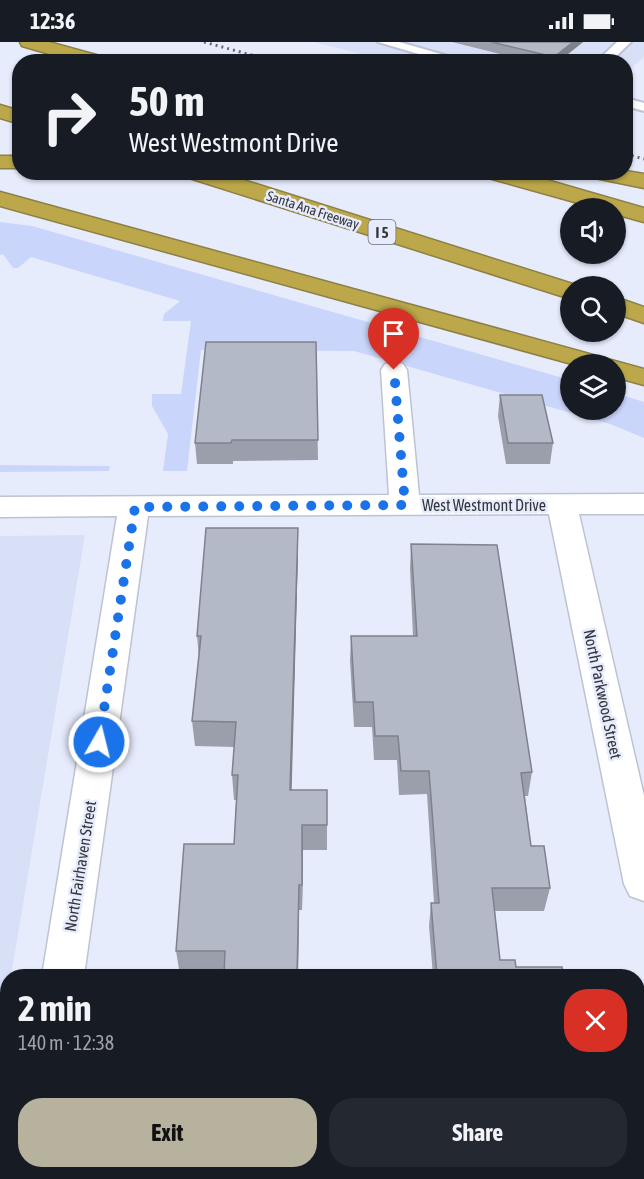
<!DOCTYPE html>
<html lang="en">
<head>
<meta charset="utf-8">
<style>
	body { margin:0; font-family:"Asap Condensed",sans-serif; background:#242831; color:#f1f3f6; height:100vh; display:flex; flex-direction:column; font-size:22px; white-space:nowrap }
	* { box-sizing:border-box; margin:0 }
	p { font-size:20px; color:#9ea1a6 }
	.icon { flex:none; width:33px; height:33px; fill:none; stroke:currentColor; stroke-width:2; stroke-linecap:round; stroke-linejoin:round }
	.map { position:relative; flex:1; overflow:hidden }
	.side { position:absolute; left:0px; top:927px; width:645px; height:210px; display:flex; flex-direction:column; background:#171b24; border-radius:24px 24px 0 0; box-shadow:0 2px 4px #0004 }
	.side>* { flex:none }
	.banner { position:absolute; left:12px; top:12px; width:621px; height:126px; border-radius:24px; box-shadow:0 2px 4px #0004; background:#171b24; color:#f1f3f6; overflow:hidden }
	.fabs { position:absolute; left:560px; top:156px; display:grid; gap:12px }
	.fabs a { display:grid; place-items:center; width:66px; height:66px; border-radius:50%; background:#171b24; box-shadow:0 2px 4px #0004; font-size:30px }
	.pin { position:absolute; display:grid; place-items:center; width:51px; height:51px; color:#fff; margin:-62px -26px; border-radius:50% 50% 50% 0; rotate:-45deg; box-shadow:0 0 6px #0007 }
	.pin .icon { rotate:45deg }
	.me { position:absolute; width:66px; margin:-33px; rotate:8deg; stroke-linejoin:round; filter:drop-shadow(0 0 4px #0008) }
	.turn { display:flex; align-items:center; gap:21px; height:126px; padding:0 18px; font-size:27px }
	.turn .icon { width:78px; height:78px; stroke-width:2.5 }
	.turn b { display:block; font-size:42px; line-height:51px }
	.round { display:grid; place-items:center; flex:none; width:63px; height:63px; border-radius:24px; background:#242831 }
	.overview { display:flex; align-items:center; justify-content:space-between; height:102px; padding:0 18px }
	h1 { font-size:36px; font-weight:700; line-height:45px }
	.action { display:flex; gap:12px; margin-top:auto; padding:12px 18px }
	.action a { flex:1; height:69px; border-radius:24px; background:#b6b29d; color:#111; font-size:24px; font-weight:700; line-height:69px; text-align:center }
	.action a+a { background:#242831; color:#f1f3f6 }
	.status { display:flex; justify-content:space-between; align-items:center; height:42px; padding:0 30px; background:#171b24; direction:ltr }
	.status svg { height:16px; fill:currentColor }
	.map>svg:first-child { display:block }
	.built { fill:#d8e0f7 }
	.green { fill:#c9d5fa }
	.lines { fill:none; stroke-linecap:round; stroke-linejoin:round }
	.service-casing { stroke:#bec3d3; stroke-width:4 }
	.minor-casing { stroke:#bec3d3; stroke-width:3 }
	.motorway-casing { stroke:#8c8045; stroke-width:3 }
	.service { fill:#fff; fill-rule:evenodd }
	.minor { fill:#fff; fill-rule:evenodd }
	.motorway { fill:#bca84a; fill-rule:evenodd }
	.rail { stroke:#686b74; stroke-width:3; stroke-dasharray:2 4; stroke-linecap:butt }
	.wall { fill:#9b9fac }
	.shaded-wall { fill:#7e828c }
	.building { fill:#b4b9c8; stroke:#7e828c; stroke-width:1.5 }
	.route { stroke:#1a73e8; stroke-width:10; stroke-dasharray:0 18 }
	.labels { text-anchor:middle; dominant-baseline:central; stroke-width:5; stroke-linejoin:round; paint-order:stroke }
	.far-street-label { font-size:14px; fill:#34363c; stroke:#e7ecfd }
	.shield { fill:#e7ecfd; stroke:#6a6d76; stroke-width:1.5 }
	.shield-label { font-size:15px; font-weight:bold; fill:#34363c }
	.street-label { font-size:16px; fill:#34363c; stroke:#e7ecfd }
</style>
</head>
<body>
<div class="status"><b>12:36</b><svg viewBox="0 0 49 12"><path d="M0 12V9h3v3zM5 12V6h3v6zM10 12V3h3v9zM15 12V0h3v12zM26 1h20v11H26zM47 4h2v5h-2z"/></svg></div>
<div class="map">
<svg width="644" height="1137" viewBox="0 0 644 1137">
	<rect width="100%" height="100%" fill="#e7ecfd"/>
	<path class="built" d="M314 0H644V15L626 31V20L389 19Z
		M85 493 11 934H8L7 958 0 1003V494Z"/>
	<path class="green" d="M0 180 32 184 570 338V368H615V351L644 360V396L610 382 354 309 201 308 187 429H163L168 392 152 364V352H181L191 279H163L164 272 180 259 31 215 18 226H13L3 212 0 213Z
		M0 423 110 424 109 429 0 430Z"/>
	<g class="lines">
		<g class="service-casing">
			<path id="service" d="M378 0H399L469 20H446Z
				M617 0H631L610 20H596Z
				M626 56 644 61V69L626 64Z"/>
		</g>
		<g class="minor-casing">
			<path id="minor" d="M394 320 403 322 407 328 419 453 644 452V472H579L644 754V859L630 854 624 842 549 472 148 474 84 934H42L117 474 0 475V455L389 453 381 328 385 322Z
				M10 1130H58L57 1137H9Z"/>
		</g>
		<g class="motorway-casing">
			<path id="motorway" d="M20 0H49L107 16 109 20H77L22 4Z
				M0 63 20 69V82L0 76Z
				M0 114H20V126H0Z
				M626 129 644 132V146L590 135 587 130Z
				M183 130H218L579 244H570V256L561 254 186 135Z
				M482 130H519L644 166V180L615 172V166H596L485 135Z
				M0 150 644 327V343L615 335V322H572L0 164Z
				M615 255 644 265V281L615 271Z"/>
		</g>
		<use href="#service" class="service"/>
		<use href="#minor" class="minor"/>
		<use href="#motorway" class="motorway"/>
		<path class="rail" d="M204 0 277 20
			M626 112 644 117"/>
	</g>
	<path class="wall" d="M452 0H583L558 20H532Z
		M316 300 318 418 233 419V422H197L195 401Z
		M500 353 553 401 550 422H506L498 374Z
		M298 486V511L291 748 327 783V808H303L302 868H299L298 934H224V932L180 933 176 909 234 802 236 758H234L232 733 234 705 195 704 192 679 199 616 197 594Z
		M411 502 532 730 528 754H525L531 804 550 846 544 869H495L500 918 516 925 563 934H433L429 884 431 861H434L427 752 399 753 397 718H374L372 685H354L350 619 351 594H413L410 527Z
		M459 1130H597L598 1137H459Z"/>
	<path class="shaded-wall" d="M573 0H583L558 20H553L554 15Z
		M298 486V511L291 773 290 748Z
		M302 783 303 808 302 868Z
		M299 843 298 934H297Z"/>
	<path class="building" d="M491 0H573L554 15Z
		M206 300H316L318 398H232L231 401H195Z
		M500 353H542L553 401H508Z
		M206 486H298L290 748H327V783H302V843H299L297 934H224L225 909H176L184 802H234L238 733H232L236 680 192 679 201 594H197Z
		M411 502 497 503 532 730 521 731 531 804H544L550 846H492L500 918H515L516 925H562L563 934H437L431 861H439L429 729H401L398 694H375L373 660H355L351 594H417Z
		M214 1130H311V1137H214Z
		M464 1130H597L598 1137H464Z"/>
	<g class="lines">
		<path class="route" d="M99 700 135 465 405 463 394 328"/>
	</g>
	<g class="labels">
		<g class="far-street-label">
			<text transform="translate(313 168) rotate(18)">Santa Ana Freeway</text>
		</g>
		<rect class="shield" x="368.5" y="178" width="27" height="24" rx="4.5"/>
		<g class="shield-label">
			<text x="382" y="190">I 5</text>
		</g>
		<g class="street-label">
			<text x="484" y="463">West Westmont Drive</text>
			<text transform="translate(603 652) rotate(78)">North Parkwood Street</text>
			<text transform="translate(80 824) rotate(-81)">North Fairhaven Street</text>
		</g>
	</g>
</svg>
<div class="fabs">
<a><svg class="icon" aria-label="sound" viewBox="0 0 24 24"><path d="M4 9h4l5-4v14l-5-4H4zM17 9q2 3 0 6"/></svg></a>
<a><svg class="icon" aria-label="search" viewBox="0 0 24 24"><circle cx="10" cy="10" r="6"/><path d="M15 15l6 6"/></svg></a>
<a><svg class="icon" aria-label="layers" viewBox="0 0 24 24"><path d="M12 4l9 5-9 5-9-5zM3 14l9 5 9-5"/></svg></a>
</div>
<div class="pin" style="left:394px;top:328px;background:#d93025"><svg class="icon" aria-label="arrive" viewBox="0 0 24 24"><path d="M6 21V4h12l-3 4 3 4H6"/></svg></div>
<svg class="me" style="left:99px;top:700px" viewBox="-20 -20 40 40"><circle r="17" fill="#1a73e8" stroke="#fff" stroke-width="3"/><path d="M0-11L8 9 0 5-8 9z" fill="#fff"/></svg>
<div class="banner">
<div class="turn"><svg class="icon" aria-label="right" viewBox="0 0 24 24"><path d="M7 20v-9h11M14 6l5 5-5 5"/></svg><div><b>50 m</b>West Westmont Drive</div></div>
</div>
<section class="side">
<div class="overview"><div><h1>2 min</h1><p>140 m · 12:38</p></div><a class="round" style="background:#d93025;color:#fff"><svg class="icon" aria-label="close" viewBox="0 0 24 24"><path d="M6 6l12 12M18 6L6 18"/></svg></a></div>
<div class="action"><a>Exit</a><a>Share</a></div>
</section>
</div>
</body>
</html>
